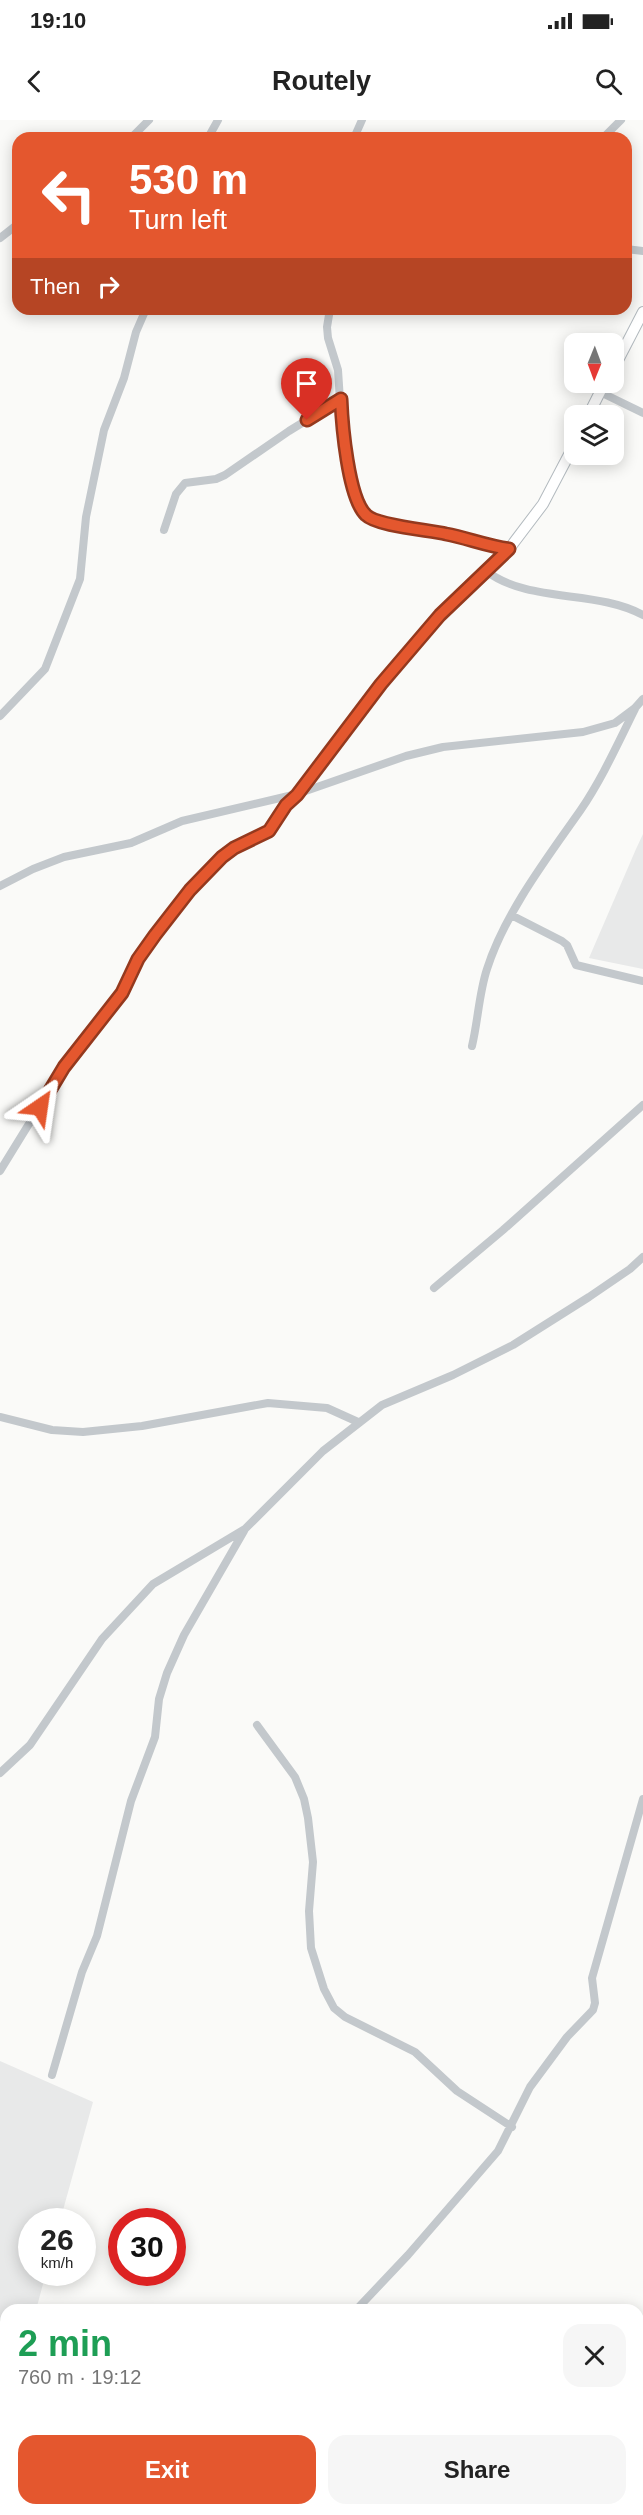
<!DOCTYPE html>
<html lang="en">
<head>
<meta charset="utf-8">
<style>
	body { margin:0; font-family:Helvetica,sans-serif; background:#f6f6f6; color:#222; height:100vh; display:flex; flex-direction:column; font-size:22px; white-space:nowrap }
	* { box-sizing:border-box; margin:0 }
	p { font-size:20px; color:#767676 }
	.icon { flex:none; width:33px; height:33px; fill:none; stroke:currentColor; stroke-width:2; stroke-linecap:round; stroke-linejoin:round }
	.map { position:relative; flex:1; overflow:hidden }
	.side { position:absolute; left:0px; top:2184px; width:644px; height:212px; display:flex; flex-direction:column; background:#fff; border-radius:18px 18px 0 0; box-shadow:0 3px 15px #0003 }
	.side>* { flex:none }
	.top-card { position:absolute; left:12px; top:12px; width:620px; height:183px; border-radius:18px; box-shadow:0 3px 15px #0003; background:#e4572e; color:#fff; overflow:hidden }
	.needle { width:39px; rotate:181deg }
	.controls { position:absolute; left:564px; top:213px; display:grid; gap:12px }
	.controls a { display:grid; place-items:center; width:60px; height:60px; border-radius:12px; background:#fff; box-shadow:0 3px 15px #0003; font-size:30px }
	.speed { position:absolute; left:18px; top:2088px; display:flex; gap:12px; font-size:30px; font-weight:700; text-align:center }
	.speed>* { display:grid; place-content:center; width:78px; height:78px; border-radius:50%; background:#fff; box-shadow:0 3px 15px #0003; line-height:1 }
	.speed small { font-size:15px; font-weight:400 }
	.speed .limit { border:9px solid #d22; background:#fff; color:#111 }
	.pin { position:absolute; display:grid; place-items:center; width:51px; height:51px; color:#fff; margin:-62px -26px; border-radius:50% 50% 50% 0; rotate:-45deg; box-shadow:0 0 6px #0007 }
	.pin .icon { rotate:45deg }
	.me { position:absolute; width:66px; margin:-33px; rotate:32deg; stroke-linejoin:round; filter:drop-shadow(0 0 4px #0008) }
	.turn { display:flex; align-items:center; gap:21px; height:126px; padding:0 18px; font-size:27px }
	.turn .icon { width:78px; height:78px; stroke-width:2.5 }
	.turn b { display:block; font-size:42px; line-height:51px }
	.then { display:flex; align-items:center; height:57px; padding:0 18px; background:#0003; gap:12px; font-size:22px }
	.round { display:grid; place-items:center; flex:none; width:63px; height:63px; border-radius:18px; background:#f6f6f6 }
	.summary { display:flex; align-items:center; justify-content:space-between; height:102px; padding:0 18px }
	h1 { font-size:36px; font-weight:700; line-height:45px; color:#1e9e55 }
	.cta { display:flex; gap:12px; margin-top:auto; padding:12px 18px }
	.cta a { flex:1; height:69px; border-radius:18px; background:#e4572e; color:#fff; font-size:24px; font-weight:700; line-height:69px; text-align:center }
	.cta a+a { background:#f6f6f6; color:#222 }
	.status { display:flex; justify-content:space-between; align-items:center; height:42px; padding:0 30px; background:#fff; direction:ltr }
	.status svg { height:16px; fill:currentColor }
	header { display:flex; justify-content:space-between; align-items:center; height:78px; padding:0 18px; background:#fff; font-size:27px; font-weight:700 }
	.map>svg:first-child { display:block }
	.built { fill:#e8e9e9 }
	.lines { fill:none; stroke-linecap:round; stroke-linejoin:round }
	.secondary-casing { stroke:#b3babf; stroke-width:12 }
	.street { stroke:#c3c8cc; stroke-width:8 }
	.secondary { stroke:#fff; stroke-width:10 }
	.route-casing { stroke:#94391e; stroke-width:15 }
	.route { stroke:#e4572e; stroke-width:10 }
</style>
</head>
<body>
<div class="status"><b>19:10</b><svg viewBox="0 0 49 12"><path d="M0 12V9h3v3zM5 12V6h3v6zM10 12V3h3v9zM15 12V0h3v12zM26 1h20v11H26zM47 4h2v5h-2z"/></svg></div>
<header><svg class="icon" aria-label="back" viewBox="0 0 24 24"><path d="M15 5l-7 7 7 7"/></svg>Routely<svg class="icon" aria-label="search" viewBox="0 0 24 24"><circle cx="10" cy="10" r="6"/><path d="M15 15l6 6"/></svg></header>
<div class="map">
<svg width="643" height="2395" viewBox="0 0 643 2395">
	<rect width="100%" height="100%" fill="#fafaf8"/>
	<path class="built" d="M643 714V849L589 838 636 729Z
		M0 1941 93 1982 60 2101 32 2102V2152L46 2153 36 2190H6V2299L0 2321Z"/>
	<g class="lines">
		<g class="secondary-casing">
			<path id="secondary" d="M614 248 643 192
				M588 296 605 262
				M297 674 381 564 440 495 509 429 543 384 574 325"/>
		</g>
		<path class="street" d="M131 18 149 0
			M208 18 218 0
			M354 18 362 0
			M603 18 621 0
			M0 118 18 104
			M626 129 643 131
			M330 189 327 207 328 218 338 250 342 311 348 344 359 386 366 396 381 403 445 413 486 425 509 429
			M600 272 643 293
			M164 410 176 374 185 363 216 359 225 355 289 311 341 279
			M486 451C530 484 595 469 643 495
			M0 596 45 549 80 459 86 397 104 310 124 258 136 212 146 189
			M0 766 33 749 64 737 131 723 182 701 297 674 406 636 443 627 583 612 615 603 635 588 643 579
			M513 796 562 821 567 825 576 845 643 861
			M472 926C478 901 479 873 487 849 505 793 547 738 580 691 602 659 618 623 635 589
			M0 1051 64 947 122 873 138 839 155 815 190 770 222 737 234 728 269 711 286 685 296 676
			M434 1168 503 1110 643 985
			M0 1297 52 1310 83 1312 142 1306 268 1283 327 1288 358 1302
			M257 1605 295 1657 304 1679 308 1698 313 1742 309 1791 311 1828 324 1869 334 1888 345 1897 415 1932 457 1971 512 2007
			M0 1653 30 1625 102 1519 153 1464 245 1409 323 1331 382 1285 453 1255 513 1225 589 1177 630 1149 643 1137
			M52 1955 82 1852 97 1816 131 1681 155 1617 159 1579 167 1553 184 1515 244 1411
			M356 2190 408 2135 498 2031 530 1967 567 1917 593 1890 595 1883 592 1858 643 1679
			M163 2395 169 2390"/>
		<use href="#secondary" class="secondary"/>
	</g>
	<g class="lines">
		<g class="route-casing">
			<path id="route" d="M40 987 64 947 122 873 138 839 155 815 190 770 222 737 234 728 269 711 286 685 297 675 381 564 440 495 509 429C487 426 467 418 446 414 429 410 377 406 366 395 348 378 342 304 341 279L307 300"/>
		</g>
		<use href="#route" class="route"/>
	</g>
</svg>
<div class="controls">
<a><svg class="needle" viewBox="-14 -14 28 28"><path d="M0-13l5 13h-10z" fill="#e53935"/><path d="M0 13l5-13h-10z" fill="#767676"/></svg></a>
<a><svg class="icon" aria-label="layers" viewBox="0 0 24 24"><path d="M12 4l9 5-9 5-9-5zM3 14l9 5 9-5"/></svg></a>
</div>
<div class="speed"><div>26<small>km/h</small></div><div class="limit">30</div></div>
<div class="pin" style="left:307px;top:300px;background:#d93025"><svg class="icon" aria-label="arrive" viewBox="0 0 24 24"><path d="M6 21V4h12l-3 4 3 4H6"/></svg></div>
<svg class="me" style="left:40px;top:987px" viewBox="-20 -20 40 40"><path d="M0-17L14 15 0 8-14 15z" fill="#e4572e" stroke="#fff" stroke-width="4"/></svg>
<div class="top-card">
<div class="turn"><svg class="icon" aria-label="left" viewBox="0 0 24 24"><path d="M17 20v-9H6M10 6l-5 5 5 5"/></svg><div><b>530 m</b>Turn left</div></div>
<div class="then">Then<svg class="icon" aria-label="right" viewBox="0 0 24 24"><path d="M7 20v-9h11M14 6l5 5-5 5"/></svg></div>
</div>
<section class="side">
<div class="summary"><div><h1>2 min</h1><p>760 m · 19:12</p></div><a class="round"><svg class="icon" aria-label="close" viewBox="0 0 24 24"><path d="M6 6l12 12M18 6L6 18"/></svg></a></div>
<div class="cta"><a>Exit</a><a>Share</a></div>
</section>
</div>
</body>
</html>
